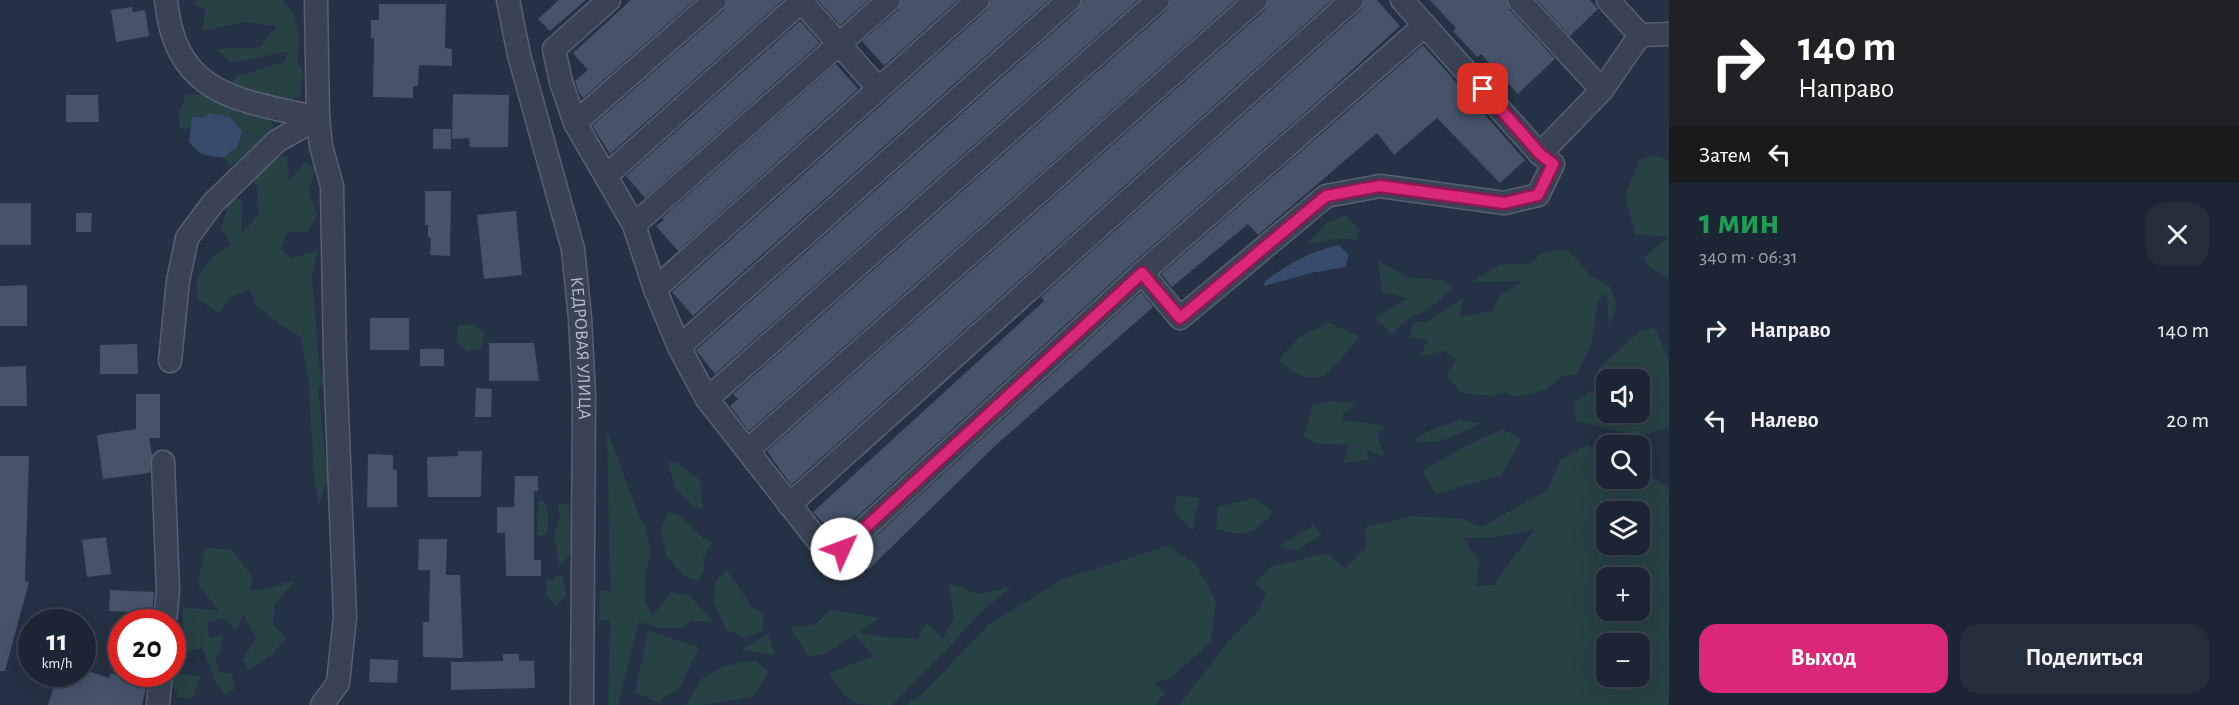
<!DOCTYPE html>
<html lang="ru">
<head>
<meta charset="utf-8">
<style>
	body { margin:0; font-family:"Alegreya Sans",sans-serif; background:#252d3b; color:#f1f3f6; height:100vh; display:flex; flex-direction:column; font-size:22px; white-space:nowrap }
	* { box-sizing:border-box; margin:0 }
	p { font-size:20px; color:#a0a5ac }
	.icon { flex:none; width:33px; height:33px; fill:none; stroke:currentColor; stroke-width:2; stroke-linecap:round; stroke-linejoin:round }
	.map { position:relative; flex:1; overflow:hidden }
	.sheet { display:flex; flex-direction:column; background:#1c2533; width:570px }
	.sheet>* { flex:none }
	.banner { background:#202124; color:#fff; overflow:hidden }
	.buttons { position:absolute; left:1596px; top:369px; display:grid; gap:12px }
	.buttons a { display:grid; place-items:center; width:54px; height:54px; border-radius:12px; background:#1c2533; box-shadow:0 6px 24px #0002,0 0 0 2px #3a424e; font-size:30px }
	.speed { position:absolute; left:18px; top:609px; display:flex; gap:12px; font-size:30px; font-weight:700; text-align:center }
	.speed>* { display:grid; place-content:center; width:78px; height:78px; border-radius:50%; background:#1c2533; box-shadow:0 6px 24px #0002,0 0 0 2px #3a424e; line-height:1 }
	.speed small { font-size:15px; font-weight:400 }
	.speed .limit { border:9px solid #d22; background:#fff; color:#111 }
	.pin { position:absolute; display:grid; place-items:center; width:51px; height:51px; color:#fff; margin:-26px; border-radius:12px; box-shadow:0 3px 9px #0006 }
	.me { position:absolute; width:66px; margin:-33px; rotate:47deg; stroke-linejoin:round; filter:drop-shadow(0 0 4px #0008) }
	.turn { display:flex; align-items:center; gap:21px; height:126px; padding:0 30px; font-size:27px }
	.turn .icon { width:78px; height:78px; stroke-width:2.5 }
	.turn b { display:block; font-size:42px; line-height:51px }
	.then { display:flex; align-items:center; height:57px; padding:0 30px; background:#0003; gap:12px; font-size:22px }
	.round { display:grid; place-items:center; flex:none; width:63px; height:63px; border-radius:18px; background:#252d3b }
	.summary { display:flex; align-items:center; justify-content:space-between; height:102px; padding:0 30px }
	h1 { font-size:36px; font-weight:700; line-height:45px; color:#1e9e55 }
	.cta { display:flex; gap:12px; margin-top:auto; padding:12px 30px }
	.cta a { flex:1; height:69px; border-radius:18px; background:#db2777; color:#fff; font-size:24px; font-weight:700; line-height:69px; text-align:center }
	.cta a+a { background:#252d3b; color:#f1f3f6 }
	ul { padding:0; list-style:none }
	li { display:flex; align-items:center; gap:18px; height:90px; padding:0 30px }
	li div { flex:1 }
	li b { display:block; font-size:22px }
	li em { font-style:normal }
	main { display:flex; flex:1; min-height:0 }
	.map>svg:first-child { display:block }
	.green { fill:#274145; fill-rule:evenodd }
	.water { fill:#374c6c }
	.building { fill:#465369 }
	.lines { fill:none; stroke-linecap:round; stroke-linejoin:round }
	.minor-casing { stroke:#586171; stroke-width:25 }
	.minor { stroke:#394354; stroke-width:22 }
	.route-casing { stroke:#8e194d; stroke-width:15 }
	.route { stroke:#db2777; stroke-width:10 }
	.labels { text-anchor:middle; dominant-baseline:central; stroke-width:5; stroke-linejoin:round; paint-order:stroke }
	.street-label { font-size:18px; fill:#b7bfcd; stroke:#1e2839 }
</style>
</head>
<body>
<main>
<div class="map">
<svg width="1669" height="705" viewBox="0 0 1669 705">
	<rect width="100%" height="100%" fill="#253144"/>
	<path class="green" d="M197 0H283L295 17 299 38 297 61 304 74 300 96 282 104 229 87 236 76 284 62 288 51 233 63 215 49 260 47 277 26 244 22 203 31 205 10 192 2Z
		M197 94 219 99 266 114 274 126 259 145 232 165 223 158 237 147 205 117H192L191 127 180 130 179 112 186 95Z
		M1655 155 1669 160V276L1667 278 1649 267 1644 257 1668 237 1635 234 1625 196 1639 160Z
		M287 156 289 181 305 162 316 169 309 191 317 215 307 233 288 232 281 249 293 258 318 250 312 277 320 372 326 379 318 390 328 478 319 505 314 478 309 385 301 337 281 325 256 306 250 289 230 298 220 314 198 300 196 280 211 258 231 244 221 229 230 196 242 200 241 235 258 215 257 186 250 178 270 158Z
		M1345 215 1360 230 1357 241C1339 236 1324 241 1306 245L1327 223Z
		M1565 249 1578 260 1590 276 1610 286 1617 306 1609 326 1607 293 1598 300 1591 346 1577 375H1564L1546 390 1515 397 1504 392 1491 396 1461 393 1446 375 1456 360 1443 351 1419 357 1428 340 1410 337 1413 322H1426L1463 298 1459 317 1492 311 1500 295 1523 281 1471 282 1500 265 1530 263 1541 254Z
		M1378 261 1410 278 1444 280 1453 288 1428 310 1410 317 1392 334 1375 318 1407 298 1382 292Z
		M1328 323 1360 336 1338 363 1322 377H1302L1278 361 1299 337Z
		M472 324 485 333 481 348 467 352 456 341 458 326Z
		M1655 327 1669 361V428L1638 436 1576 421 1574 402 1603 383 1598 369 1640 331ZM1606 380H1640V412H1606Z
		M1333 401 1356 404 1342 415 1344 421 1369 423 1386 426 1377 436 1385 457 1367 450 1369 460 1343 463 1349 445 1319 444 1303 437 1313 405Z
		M1460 420 1481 423C1456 435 1440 446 1411 441L1431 430Z
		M1503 429 1522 439 1501 475 1436 494 1422 471 1461 448Z
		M607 430 639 515 646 529 651 553 645 574V600L652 616 672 592 689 595 714 622 692 621 681 628H659L639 622 618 705H608L610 621 599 620 600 591H610Z
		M1586 445 1606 454V478H1640V469L1669 488V705H1179L1232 637 1259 610 1266 593 1255 583 1270 567 1327 553 1345 568 1367 547 1365 527 1412 516 1463 519 1481 527 1548 490 1560 460ZM1606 512H1640V544H1606ZM1535 529 1493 585 1477 586 1479 562 1463 538 1499 537ZM1606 578H1640V610H1606ZM1606 644H1640V676H1606Z
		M668 462 677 463 700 480 703 508 694 507 674 487Z
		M1177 495 1201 498 1195 513 1193 532 1174 512Z
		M1255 498 1273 512C1255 534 1243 538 1216 529L1218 507Z
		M538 501H544L548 513V531L537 539Z
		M570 503 571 554 559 566 554 535 560 518 558 504Z
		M668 512 682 517 700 536 712 543 703 559 705 570 698 581 684 576 666 556 661 529Z
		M1313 525 1322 535 1297 551 1279 546Z
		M1167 546 1196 564 1216 602 1211 642 1171 678 1154 683 1165 693 1155 705H906L922 694 989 624 1063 579Z
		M205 548 231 549 253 577 250 590C270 592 275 583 295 581L275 604 273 624 286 637 274 653 248 671 243 659 256 638 243 614 237 630 223 618 207 623 209 638 223 635 221 649 215 658 219 672 232 674 235 689 225 695 216 684 202 648 183 652V607L219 611 198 584Z
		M727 570 752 607 764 614 763 630 746 638 726 630 713 601 716 580Z
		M556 574 563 577 566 596 556 606 546 595V580L553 581Z
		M949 583 979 594 1012 587 980 613 951 645 892 705C849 705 851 705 829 673L874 656 855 635 827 653 809 657 790 628 815 624 831 610 880 618 859 632 884 637 918 639 926 623 943 638 954 618Z
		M648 631 699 647 680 688 658 702 635 692Z
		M768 634 775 655 741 650Z
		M755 661 770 671 753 696 703 705H686L702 678 727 665Z
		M181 674 201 677 192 699 178 697 171 680Z"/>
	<path class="water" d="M209 113 230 117 242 132 237 147 223 158 201 154 189 142 192 117H205Z
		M1339 245 1349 255 1345 267 1311 273 1264 286 1265 281C1288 264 1311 251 1339 245Z"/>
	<path class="building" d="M559 0H586L550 31 538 19Z
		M631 0H695L583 98 579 93 575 81 588 70 573 53Z
		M728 0H783L610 154 592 126 724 10Z
		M818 0H869L840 25Z
		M902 0H958L884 66 862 41 898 10Z
		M991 0H1049L693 316 672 292 987 10Z
		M1082 0H1138L715 374 696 350 1078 10Z
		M1171 0H1236L749 431 730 406 738 399 733 394 1167 10Z
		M1269 0H1332L791 485 767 451 1265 10Z
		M1365 0H1377L1400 26 1327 93 1133 263 837 535H834L813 512 1044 301 1041 297 1361 10Z
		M1430 0H1506L1509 9 1555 59 1518 94 1481 54 1477 57 1453 31 1456 28Z
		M1537 0H1590L1598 9 1570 36Z
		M379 4H446L445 48 452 49V66L419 65 418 86H413V98L373 97 374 38H371V20H379Z
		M132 7 133 12 145 10 149 36 116 42 111 10Z
		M800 21 820 43 645 198 626 176Z
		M1423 45 1525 160 1500 183 1437 118 1394 155 1377 133 1258 235 1248 224 1172 287 1161 274Z
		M836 64 858 89 678 251 656 226 664 220 662 218Z
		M453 94 509 95 508 147H470L469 138 452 139Z
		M66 95H98L99 122H66Z
		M433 129H451V149H433Z
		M425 191H451L450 256 430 255 431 238 428 237V225H425Z
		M0 203H31V245H0Z
		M516 211 522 275 484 279 477 215Z
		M76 213H92L91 232H76Z
		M27 285V326H0V286Z
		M1141 292 1153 307 996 445 868 570 858 561 854 556Z
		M370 318H409V350H370Z
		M489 343H534L539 381H489Z
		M137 344 138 374H100V345Z
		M420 349H444V366H420Z
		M26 366 27 406H0V367Z
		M476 388 492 389 491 417H475Z
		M136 394H160V438H149L152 455 150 473 103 479 97 435 136 429Z
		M458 451H482L481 497H428L427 457 458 456Z
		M368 454 393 455V469L397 470V507H367Z
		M0 456H29L25 581 29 582 5 671H0Z
		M515 476H538V491H534V560H541V576H506L505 533H497V507H514Z
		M106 537 111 574 87 577 82 540Z
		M419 539H447L446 575H460L463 658 423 657V622H429L430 570H418Z
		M110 590 154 592 152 613 109 611Z
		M503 654H519V661H534L535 688 451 690V662L503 661Z
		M370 659 398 660 397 683 369 682Z
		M82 669 109 678 110 674H141L138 687 146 689 142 705H48L58 674H82Z"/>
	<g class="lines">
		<g class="minor-casing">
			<g id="minor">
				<path d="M166 0C175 97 240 100 318 118"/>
				<path d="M316 0 318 118 321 146 332 186 335 359 345 617 338 683 322 705"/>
				<path id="s1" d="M508 0 519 55 573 249 580 318 584 396 582 705"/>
				<path d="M609 0 554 49 561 82 575 123 634 225 655 289 679 347 707 399 823 547 842 549 1142 273 1425 25"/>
				<path d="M800 0 878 88"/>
				<path d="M1519 0 1602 90"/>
				<path d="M1608 0 1640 35 1669 34"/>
				<path d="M575 123 715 0"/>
				<path d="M1540 154 1602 90 1640 35"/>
				<path d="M606 176 803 0"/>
				<path d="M634 225 889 0"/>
				<path d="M1142 273 1180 318 1326 196 1380 186 1504 203 1538 195 1553 164 1540 154 1402 0"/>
				<path d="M655 289 978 0"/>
				<path d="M679 347 1069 0"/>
				<path d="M170 361 178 281 187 238 213 203 277 141 318 118"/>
				<path d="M707 399 1158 0"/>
				<path d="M749 449 1256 0"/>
				<path d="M163 462 168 590 165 622"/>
				<path d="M789 505 1352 0"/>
				<path d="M158 705 161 674"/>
			</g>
		</g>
		<use href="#minor" class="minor"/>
	</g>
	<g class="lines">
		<g class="route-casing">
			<path id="route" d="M842 549 1142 273 1180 318 1326 196 1380 186 1504 203 1538 195 1553 164 1540 154 1483 89"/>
		</g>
		<use href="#route" class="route"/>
	</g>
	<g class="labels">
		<g class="street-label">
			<text stroke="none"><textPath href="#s1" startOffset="357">КЕДРОВАЯ УЛИЦА</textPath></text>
		</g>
	</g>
</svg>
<div class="buttons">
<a><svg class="icon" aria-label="sound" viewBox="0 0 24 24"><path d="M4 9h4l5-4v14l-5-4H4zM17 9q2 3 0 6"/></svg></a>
<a><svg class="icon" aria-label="search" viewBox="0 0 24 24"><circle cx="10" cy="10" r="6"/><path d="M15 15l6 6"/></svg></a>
<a><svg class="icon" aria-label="layers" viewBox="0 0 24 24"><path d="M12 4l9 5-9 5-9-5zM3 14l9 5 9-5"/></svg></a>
<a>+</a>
<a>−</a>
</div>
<div class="speed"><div>11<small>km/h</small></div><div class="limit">20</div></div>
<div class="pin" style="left:1483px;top:89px;background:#d93025"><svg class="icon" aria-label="arrive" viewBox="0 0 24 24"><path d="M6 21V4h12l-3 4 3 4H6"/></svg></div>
<svg class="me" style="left:842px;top:549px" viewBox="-20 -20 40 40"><circle r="19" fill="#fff"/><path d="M0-13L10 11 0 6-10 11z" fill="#db2777"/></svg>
</div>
<section class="sheet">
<div class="banner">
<div class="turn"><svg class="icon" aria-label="right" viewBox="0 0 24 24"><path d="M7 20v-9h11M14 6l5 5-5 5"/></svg><div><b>140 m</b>Направо</div></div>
<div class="then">Затем<svg class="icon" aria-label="left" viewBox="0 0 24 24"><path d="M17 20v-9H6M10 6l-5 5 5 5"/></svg></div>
</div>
<div class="summary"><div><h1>1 мин</h1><p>340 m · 06:31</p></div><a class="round"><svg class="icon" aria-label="close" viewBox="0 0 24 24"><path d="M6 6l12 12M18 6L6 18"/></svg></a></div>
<ul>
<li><svg class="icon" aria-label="right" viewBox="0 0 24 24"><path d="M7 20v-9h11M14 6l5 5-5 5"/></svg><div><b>Направо</b></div><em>140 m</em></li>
<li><svg class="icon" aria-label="left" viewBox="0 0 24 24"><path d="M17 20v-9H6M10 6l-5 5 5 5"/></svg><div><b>Налево</b></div><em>20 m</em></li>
</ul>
<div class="cta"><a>Выход</a><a>Поделиться</a></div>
</section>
</main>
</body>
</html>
